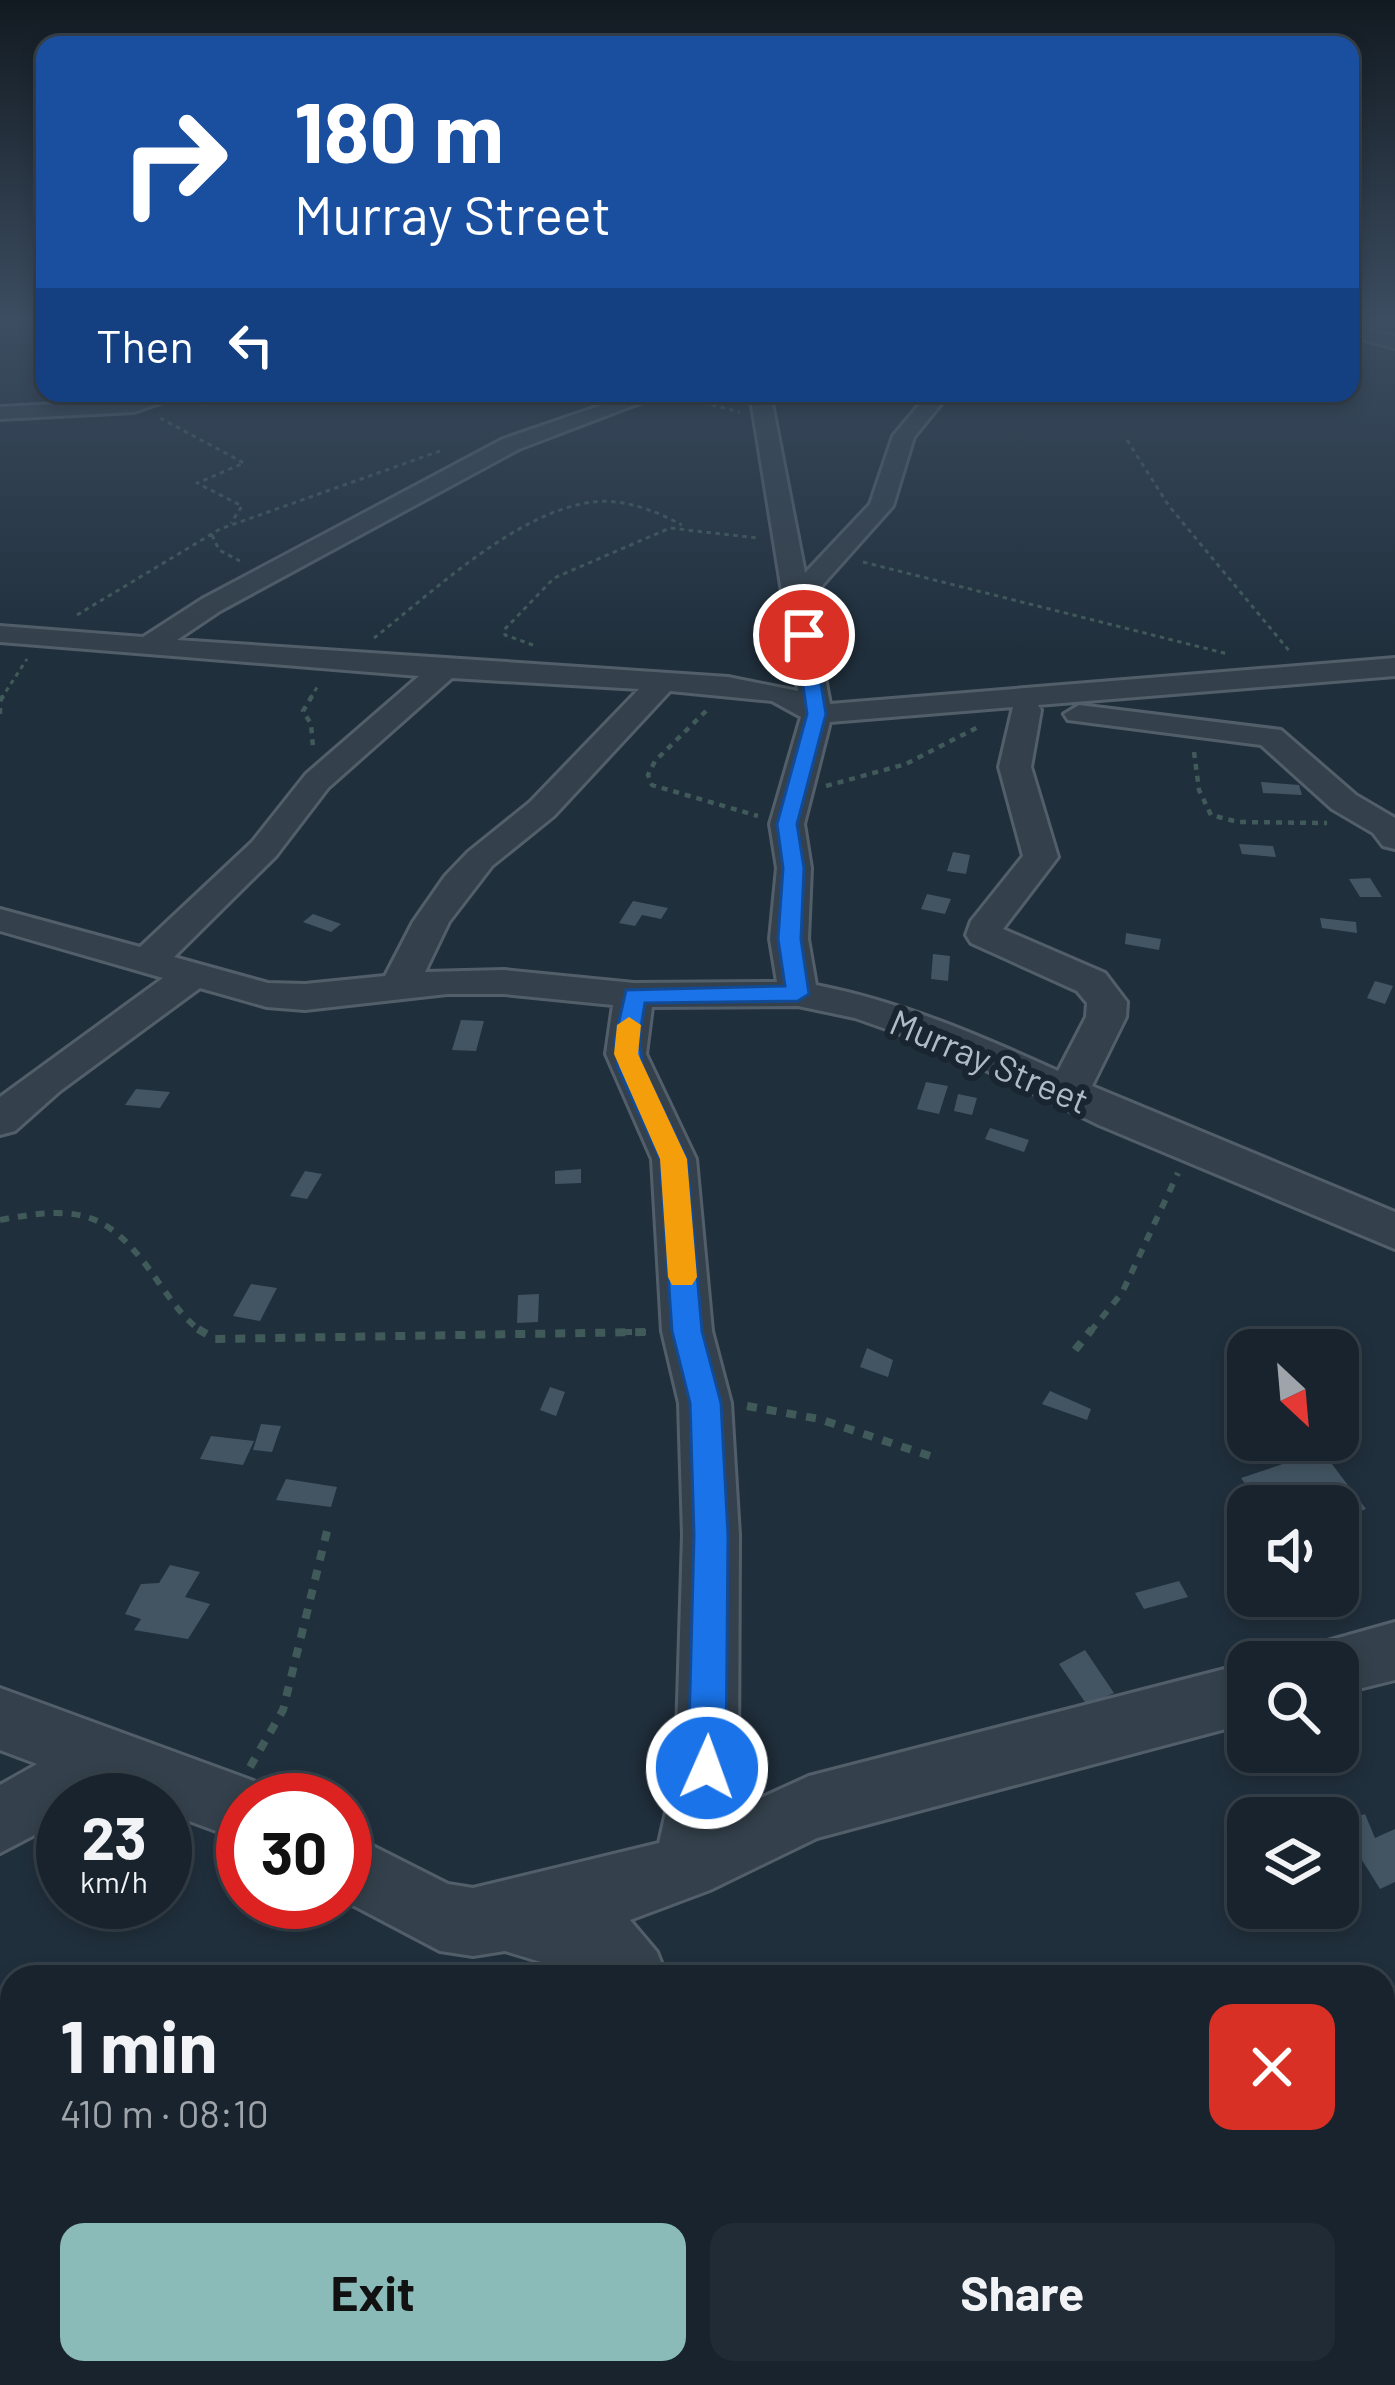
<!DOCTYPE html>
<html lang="en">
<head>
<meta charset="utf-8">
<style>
	body { margin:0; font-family:Barlow,sans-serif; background:#212b35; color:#f1f3f6; height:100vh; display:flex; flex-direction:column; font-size:45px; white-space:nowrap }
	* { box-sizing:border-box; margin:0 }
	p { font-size:39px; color:#9fa4aa }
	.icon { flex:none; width:66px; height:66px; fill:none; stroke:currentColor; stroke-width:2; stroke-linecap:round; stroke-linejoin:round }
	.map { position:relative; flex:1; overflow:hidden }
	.sheet { position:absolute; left:0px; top:1965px; width:1395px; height:420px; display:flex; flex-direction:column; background:#18232d; border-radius:36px 36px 0 0; box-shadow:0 6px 18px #0003,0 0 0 3px #364049 }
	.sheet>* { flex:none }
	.banner { position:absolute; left:36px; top:36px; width:1323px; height:366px; border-radius:24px; box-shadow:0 6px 18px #0003,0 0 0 3px #364049; background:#1a4fa0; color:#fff; overflow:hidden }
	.needle { width:78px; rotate:154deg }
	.fabs { position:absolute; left:1227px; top:1329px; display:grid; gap:24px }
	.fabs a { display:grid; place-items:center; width:132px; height:132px; border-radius:24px; background:#18232d; box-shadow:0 6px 18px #0003,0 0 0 3px #364049; font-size:60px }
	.speed { position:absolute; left:36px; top:1773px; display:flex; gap:24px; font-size:60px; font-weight:700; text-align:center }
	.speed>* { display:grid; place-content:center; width:156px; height:156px; border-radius:50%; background:#18232d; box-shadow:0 6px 18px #0003,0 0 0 3px #364049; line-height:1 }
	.speed small { font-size:30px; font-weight:400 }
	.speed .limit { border:18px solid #d22; background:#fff; color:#111 }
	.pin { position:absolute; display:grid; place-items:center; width:102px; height:102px; color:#fff; margin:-51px; border:6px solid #fff; border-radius:50%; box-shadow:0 3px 12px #0007 }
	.me { position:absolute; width:132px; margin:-66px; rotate:2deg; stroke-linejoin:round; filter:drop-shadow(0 0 9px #0008) }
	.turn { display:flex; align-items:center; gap:42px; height:252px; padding:0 60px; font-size:54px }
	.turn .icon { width:156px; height:156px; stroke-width:2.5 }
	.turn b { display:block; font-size:84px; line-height:102px }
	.then { display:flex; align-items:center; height:114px; padding:0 60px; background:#0003; gap:24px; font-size:45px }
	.round { display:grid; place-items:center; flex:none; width:126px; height:126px; border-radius:24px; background:#212b35 }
	.headline { display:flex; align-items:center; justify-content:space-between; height:204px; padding:0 60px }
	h1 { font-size:72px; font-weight:700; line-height:90px }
	.cta { display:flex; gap:24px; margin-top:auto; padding:24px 60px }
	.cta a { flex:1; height:138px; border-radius:24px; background:#8bbbb9; color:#111; font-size:48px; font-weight:700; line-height:138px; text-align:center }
	.cta a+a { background:#212b35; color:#f1f3f6 }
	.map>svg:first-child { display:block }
	.building { fill:#435563 }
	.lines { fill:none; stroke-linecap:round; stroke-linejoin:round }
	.minor-casing { stroke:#525f6a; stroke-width:6 }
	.path-far4 { stroke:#405a5a; stroke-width:3; stroke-dasharray:4.5 4.5; stroke-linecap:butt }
	.path-far3 { stroke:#405a5a; stroke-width:4.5; stroke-dasharray:6 6; stroke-linecap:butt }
	.path-far2 { stroke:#405a5a; stroke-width:6; stroke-dasharray:9 9; stroke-linecap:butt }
	.path-far1 { stroke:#405a5a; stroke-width:8; stroke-dasharray:10 10; stroke-linecap:butt }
	.path { stroke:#405a5a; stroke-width:9; stroke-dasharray:15 15; stroke-linecap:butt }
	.minor { fill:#34414c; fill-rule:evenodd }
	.route { fill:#1a73e8; stroke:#114b97; stroke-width:3 }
	.slow { fill:#f59e0b }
	.labels { text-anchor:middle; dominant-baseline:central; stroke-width:12; stroke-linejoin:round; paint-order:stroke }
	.street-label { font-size:36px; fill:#afbcc8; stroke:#192631 }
</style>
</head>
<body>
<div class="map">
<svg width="1395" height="2385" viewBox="0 0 1395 2385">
	<rect width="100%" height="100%" fill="#202f3c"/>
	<path class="building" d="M1261 782 1299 785 1302 795 1263 793Z
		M1239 844 1273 846 1276 857 1242 854Z
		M953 852 970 855 966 874 947 871Z
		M1370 878 1382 897H1360L1349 879Z
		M927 894 951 899 945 914 921 909Z
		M633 901 668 908 661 919 642 915 635 926 619 923Z
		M313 914 341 924 331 932 303 922Z
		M1320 918 1356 922 1357 933 1322 928Z
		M1126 933 1161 939 1159 950 1125 944Z
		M933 954 950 956 948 981 931 979Z
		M1375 981 1393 986 1385 1004 1367 998Z
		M461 1020 484 1021 476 1051 452 1050Z
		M926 1082 948 1086 939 1114 917 1109Z
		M136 1089 170 1092 160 1108 125 1105Z
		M958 1094 977 1098 972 1115 954 1111Z
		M990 1128 1029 1140 1024 1152 985 1139Z
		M581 1169V1183L555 1184V1171Z
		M305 1171 322 1174 307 1199 290 1196Z
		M251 1284 277 1288 260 1321 233 1316Z
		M539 1294 538 1322 517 1323 518 1295Z
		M867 1348 893 1360 888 1377 860 1367Z
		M550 1387 565 1392 556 1416 540 1410Z
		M1050 1391 1091 1409 1087 1420 1042 1404Z
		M261 1424 281 1426 272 1452 253 1450Z
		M211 1436 254 1441 243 1465 200 1459Z
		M1322 1451 1366 1509 1343 1517 1318 1484 1260 1504 1241 1478Z
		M286 1479 337 1487 331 1507 276 1500Z
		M170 1565 200 1572 185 1597 210 1604 188 1639 134 1630 141 1619 125 1614 141 1584 159 1583Z
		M1179 1581 1188 1597 1144 1609 1135 1593Z
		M1085 1650 1114 1693 1087 1705 1059 1664Z
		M1365 1814 1375 1838 1395 1829V1882L1380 1889 1339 1823Z
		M518 2373H562L569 2385H505Z"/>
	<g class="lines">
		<g class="minor-casing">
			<path id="minor" d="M1350 325 1395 336V348L1350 336Z
				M157 393H189L134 412 0 419V407L133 400Z
				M637 393H666L519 449 220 611 177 640 728 677 798 691 750 393H770L805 573 870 504 893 436 929 393H950L914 437 893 506 810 599 830 704 1395 658V676L1038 705 1041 710 1031 767 1058 857 1003 929 1105 973 1127 1002 1126 1017 1092 1086 1395 1212V1249L1099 1125 940 1048 855 1018 798 1006 652 1007 646 1054 696 1159 712 1331 731 1403 739 1535 738 1768 730 1812 809 1776 1248 1663V1723L817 1838 710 1890 630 1920 657 1952 667 1977H590L505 1951 473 1956 440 1951 345 1901V1832L448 1884 473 1888 659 1843 676 1768 683 1535 679 1403 662 1331 652 1159 606 1054 613 1005 504 994H447L305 1010 267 1007 200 988 60 1091 15 1131 0 1135V1097L163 978 0 931V909L140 947 252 842 306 774 419 676 0 642V626L143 637 202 599 503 439ZM452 678 639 689 530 802 468 852 445 876 413 922 385 976 305 984 268 983 174 957 276 856 328 788ZM670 691 772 701 801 717 770 824 777 868 770 939 777 982 634 983 504 970 425 972 449 922 492 866 554 816ZM1013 707 999 767 1023 856 971 921 966 935 971 943 1077 991 1087 1003 1086 1017 1058 1071C979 1035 902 1002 816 985L808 939 811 868 804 824 830 722Z
				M1079 705 1281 730 1356 795 1395 818V849L1383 846 1373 833 1332 809 1261 745 1068 720 1064 714Z
				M1395 1622V1680L1338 1694V1662H1309L1317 1644Z
				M0 1688 243 1777 266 1786 271 1800H243V1841L165 1812V1800H134L111 1791 96 1800H63V1820L0 1853V1785L37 1764 0 1750Z
				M1009 2373H1103L1108 2385H1014Z"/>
		</g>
		<path class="path-far4" d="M677 396 740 412
			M563 398 576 393
			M200 404 256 393
			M160 418 244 463 197 483 242 506 231 523
			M1127 440 1169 506 1291 653
			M212 535 219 550 240 561
			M863 562 1228 654
			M77 615 220 529 440 451
			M374 638C433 592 517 511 593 502 623 498 656 511 682 525
			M533 645 505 635 504 630 554 578 670 528 757 538
			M1 699 27 659
			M310 699 319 684"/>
		<path class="path-far3" d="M312 696 303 711 311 724 313 747
			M0 701 3 696
			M0 708V720
			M706 711 655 761 648 775 652 785 758 816
			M1194 752 1199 790 1211 815 1238 822 1327 823
			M826 786 906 764 980 726"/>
		<path class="path-far2" d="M0 1220C83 1204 110 1212 159 1283 172 1301 184 1319 202 1332
			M623 1332H646
			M1090 1332 1122 1293 1178 1173"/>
		<path class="path-far1" d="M198 1329 215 1339 646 1332
			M1075 1350 1092 1329
			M747 1406 819 1419 933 1457
			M250 1767 283 1710 329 1523"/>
		<path class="path" d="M959 2373 964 2385"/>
		<use href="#minor" class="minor"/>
	</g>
	<linearGradient id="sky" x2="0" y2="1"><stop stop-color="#121a21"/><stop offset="0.49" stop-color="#3c4d61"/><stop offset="1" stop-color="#3c4d61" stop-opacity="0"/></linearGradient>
	<rect width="1395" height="651" fill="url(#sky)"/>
	<path class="route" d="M804 630 813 635 826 714 797 824 804 868 801 939 809 994 798 1001 645 1003 639 1039 643 1068 687 1159 702 1331 721 1403 728 1535 726 1768 720 1781 707 1787 693 1781 688 1768 694 1535 690 1403 672 1331 660 1159 618 1068 615 1039 626 990 785 986 778 939 783 868 777 824 807 714 796 635Z"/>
	<path class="slow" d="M629 1017 641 1025 638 1054 687 1159 697 1277 692 1285H672L668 1277 660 1159 614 1054 617 1025Z"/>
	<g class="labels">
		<g class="street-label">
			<text transform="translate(990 1060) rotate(23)">Murray Street</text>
		</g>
	</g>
</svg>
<div class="fabs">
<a><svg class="needle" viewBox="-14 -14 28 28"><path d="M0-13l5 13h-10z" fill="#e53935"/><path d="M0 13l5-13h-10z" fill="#9fa4aa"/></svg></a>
<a><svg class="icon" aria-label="sound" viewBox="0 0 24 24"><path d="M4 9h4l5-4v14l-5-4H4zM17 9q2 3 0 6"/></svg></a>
<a><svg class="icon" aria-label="search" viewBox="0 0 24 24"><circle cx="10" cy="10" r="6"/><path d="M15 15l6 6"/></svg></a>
<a><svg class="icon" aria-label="layers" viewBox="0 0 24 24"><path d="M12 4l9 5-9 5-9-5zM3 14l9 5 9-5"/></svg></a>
</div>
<div class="speed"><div>23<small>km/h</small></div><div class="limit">30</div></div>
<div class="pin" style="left:804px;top:635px;background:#d93025"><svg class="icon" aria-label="arrive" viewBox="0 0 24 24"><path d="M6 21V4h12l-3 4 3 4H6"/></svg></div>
<svg class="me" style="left:707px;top:1768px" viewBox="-20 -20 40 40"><circle r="17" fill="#1a73e8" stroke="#fff" stroke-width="3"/><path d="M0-11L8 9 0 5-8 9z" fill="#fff"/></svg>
<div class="banner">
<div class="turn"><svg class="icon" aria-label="right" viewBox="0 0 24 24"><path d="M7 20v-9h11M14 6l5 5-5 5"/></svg><div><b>180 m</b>Murray Street</div></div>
<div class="then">Then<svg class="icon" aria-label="left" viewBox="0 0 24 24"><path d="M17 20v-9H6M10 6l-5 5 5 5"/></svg></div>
</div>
<section class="sheet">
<div class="headline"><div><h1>1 min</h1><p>410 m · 08:10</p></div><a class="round" style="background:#d93025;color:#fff"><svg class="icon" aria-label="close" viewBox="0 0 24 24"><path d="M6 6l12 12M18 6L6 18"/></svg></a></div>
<div class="cta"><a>Exit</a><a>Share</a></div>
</section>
</div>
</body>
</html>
